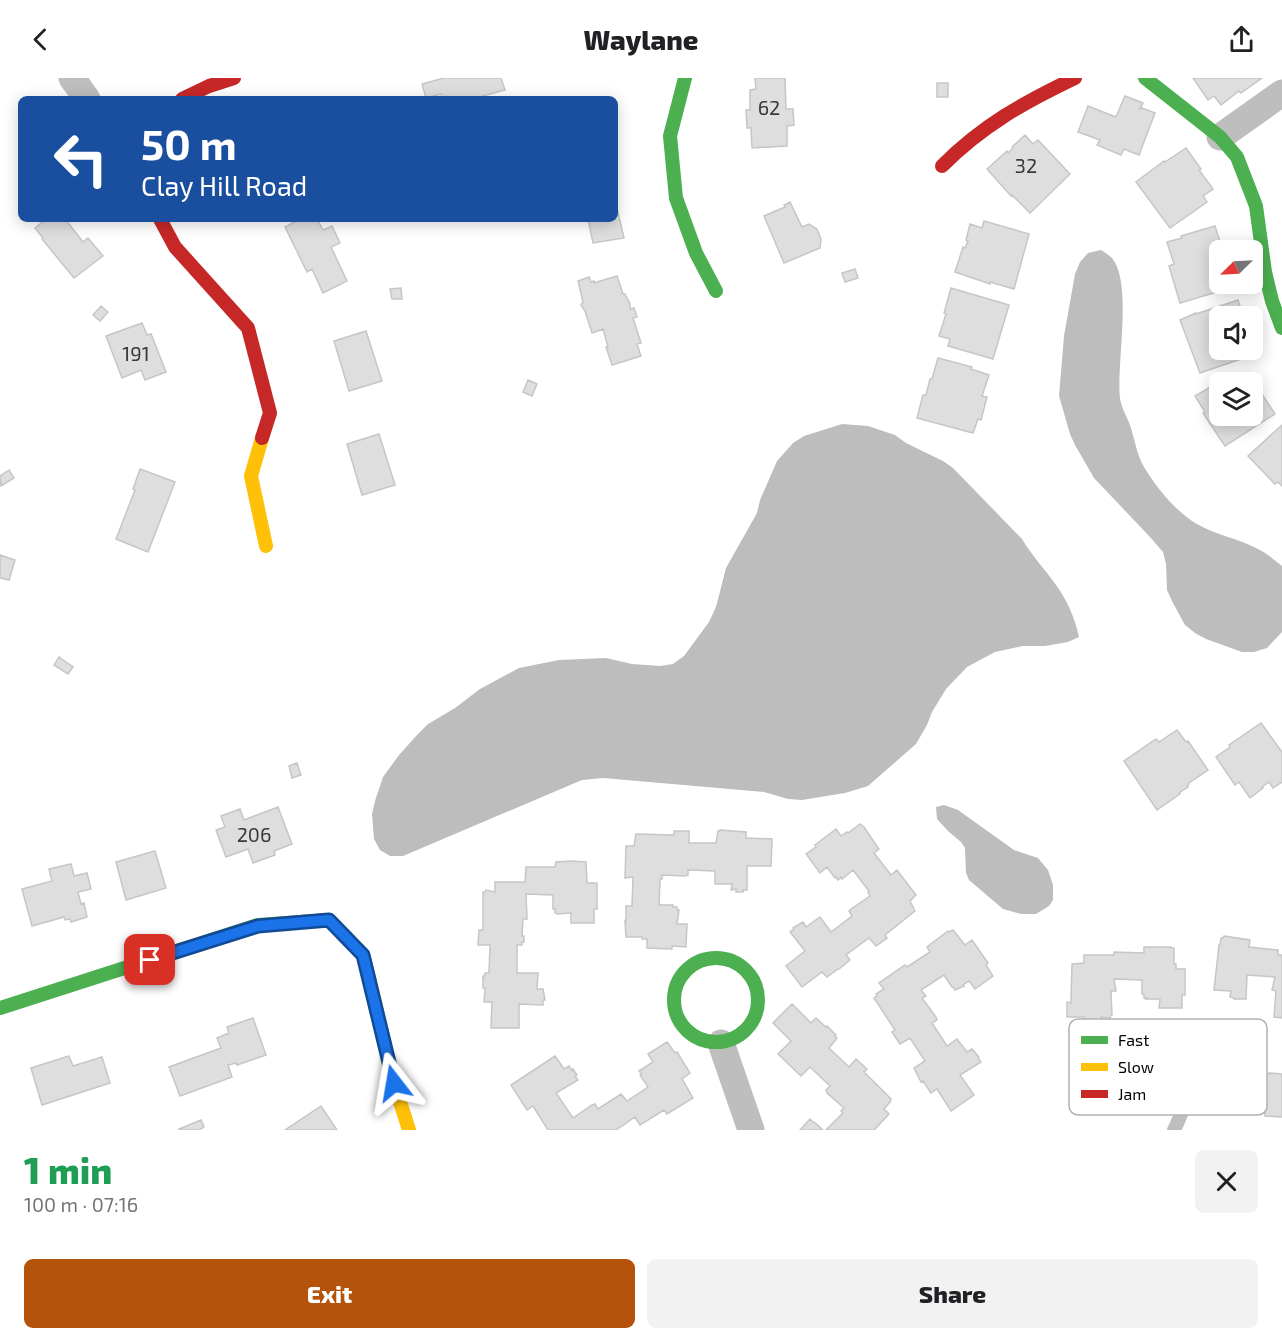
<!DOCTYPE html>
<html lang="en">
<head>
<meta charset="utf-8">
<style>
	body { margin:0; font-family:"Exo 2",sans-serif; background:#f2f2f2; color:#202124; height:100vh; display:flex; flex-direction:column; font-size:22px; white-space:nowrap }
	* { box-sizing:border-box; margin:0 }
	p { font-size:20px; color:#757577 }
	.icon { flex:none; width:33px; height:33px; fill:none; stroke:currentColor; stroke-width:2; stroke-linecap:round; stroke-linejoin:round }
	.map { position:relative; height:1052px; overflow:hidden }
	.details { display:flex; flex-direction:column; background:#fff; flex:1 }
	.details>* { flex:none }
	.hud { position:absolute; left:18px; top:18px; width:600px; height:126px; border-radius:9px; box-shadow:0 3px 15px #0003; background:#1a4fa0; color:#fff; overflow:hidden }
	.needle { width:39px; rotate:246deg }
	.fabs { position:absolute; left:1209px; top:162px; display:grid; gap:12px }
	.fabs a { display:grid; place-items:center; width:54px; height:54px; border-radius:9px; background:#fff; box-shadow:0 3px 15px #0003; font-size:30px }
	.pin { position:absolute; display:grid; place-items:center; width:51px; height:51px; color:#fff; margin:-26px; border-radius:12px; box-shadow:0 3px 9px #0006 }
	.me { position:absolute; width:66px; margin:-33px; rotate:346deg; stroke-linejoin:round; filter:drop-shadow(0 0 4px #0008) }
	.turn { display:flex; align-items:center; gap:21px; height:126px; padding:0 24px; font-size:27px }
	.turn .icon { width:78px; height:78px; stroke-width:2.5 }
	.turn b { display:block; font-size:42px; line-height:51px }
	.round { display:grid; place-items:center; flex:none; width:63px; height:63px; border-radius:9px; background:#f2f2f2 }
	.headline { display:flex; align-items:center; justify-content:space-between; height:102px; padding:0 24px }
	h1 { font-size:36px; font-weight:800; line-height:45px; color:#1e9e55 }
	.action { display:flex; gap:12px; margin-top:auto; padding:12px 24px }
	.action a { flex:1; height:69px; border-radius:9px; background:#b45309; color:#fff; font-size:24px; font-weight:800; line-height:69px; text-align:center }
	.action a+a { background:#f2f2f2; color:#202124 }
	header { display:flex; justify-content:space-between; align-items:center; height:78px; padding:0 24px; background:#fff; font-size:27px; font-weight:800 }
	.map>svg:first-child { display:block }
	.water { fill:#bdbdbd }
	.building { fill:#dedede; stroke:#c6c6c6; stroke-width:1.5 }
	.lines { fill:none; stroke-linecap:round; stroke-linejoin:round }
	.lane { stroke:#bebebe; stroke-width:14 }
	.street { stroke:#bebebe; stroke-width:27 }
	.fast { stroke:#4caf50; stroke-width:14 }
	.slow { stroke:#ffc107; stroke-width:14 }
	.jam { stroke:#c62828; stroke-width:14 }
	.route-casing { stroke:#114b97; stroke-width:15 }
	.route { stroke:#1a73e8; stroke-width:10 }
	.labels { text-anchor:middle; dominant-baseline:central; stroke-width:6; stroke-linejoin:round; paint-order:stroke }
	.number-label { font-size:20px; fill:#383838 }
	.key { fill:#fff; stroke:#b2b2b2; stroke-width:1.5 }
	.key-label { font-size:16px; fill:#000 }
</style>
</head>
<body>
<header><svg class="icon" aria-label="back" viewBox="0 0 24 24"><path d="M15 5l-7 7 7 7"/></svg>Waylane<svg class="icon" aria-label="share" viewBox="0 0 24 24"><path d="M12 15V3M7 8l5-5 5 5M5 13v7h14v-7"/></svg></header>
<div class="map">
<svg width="1282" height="1052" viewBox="0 0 1282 1052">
	<rect width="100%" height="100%" fill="#fff"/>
	<path class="water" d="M1101 172C1104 174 1109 177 1112 180 1133 206 1116 286 1120 320 1121 330 1128 340 1131 350 1135 363 1137 377 1144 389 1156 409 1176 434 1197 446 1216 457 1240 461 1260 472 1268 476 1275 483 1282 488V554L1267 570 1254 574H1242L1206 561 1195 555 1185 547 1172 523 1167 512 1166 486 1163 474 1150 459 1094 400 1075 367 1070 356 1059 318 1064 258 1075 196 1080 184 1088 175Z
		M842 346 868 348 895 357 906 365 943 383 953 390 1022 461C1032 478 1045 491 1056 507 1067 522 1075 540 1079 559L1068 564 1045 568H1023L995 574 967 589 946 611 932 634 927 647 916 666 868 708 845 715 802 722 788 721 764 714 603 700 582 702 403 778H390L380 772 374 761 372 736 375 723 383 699 399 677 417 657 428 646 455 630 480 611 519 590 559 582 606 580 632 586 660 588 673 586 684 578 709 544 716 529 726 490 757 435 760 422 777 383 793 365 804 358Z
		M944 727 958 732 1014 772 1038 780 1048 792 1053 807V822L1049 828 1036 836H1021L1003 831 969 802 966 795 965 770 961 764 948 753 937 741 936 729Z"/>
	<path class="building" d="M444 0H501L505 12 472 21H443L441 16 426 20 422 6Z
		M755 0H785L786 31H793L794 47 787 48V68L752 70 751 50H747L746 32H750V12L756 11Z
		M1193 0H1262L1241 15 1239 13 1221 27 1214 18 1208 22Z
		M937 5H948V19H937Z
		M1125 18 1143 25 1140 31 1142 30 1155 35 1139 77 1124 71 1121 77 1097 67 1100 62 1078 54 1088 28 1116 39Z
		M1025 57 1033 66 1038 62 1070 96 1030 135 1012 117 1011 118 987 91 1007 73 1008 75 1013 70 1012 69Z
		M1186 70 1201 91 1199 92 1213 111 1203 118 1207 124 1170 150 1136 104 1164 83 1165 84Z
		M615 122 624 160 593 165 588 141H615Z
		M790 124 802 149 809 146 817 151 821 161 820 170 784 185 764 138 785 129 784 127Z
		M46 141H63L64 143 66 142 83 164 88 160 103 178 74 200 42 161 43 160 35 150Z
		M300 141H317L323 152 332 148 340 165 331 169 347 203 323 215 312 191 307 194 285 149Z
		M984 143 1029 156 1014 211 990 204V206L955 194 963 169 965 170 968 163 966 162 970 146 982 150Z
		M1215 148 1222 170H1223L1224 172H1220V206H1236L1237 208 1180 225 1169 188 1174 186 1167 164 1182 160 1181 158Z
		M855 191 858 200 845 204 842 195Z
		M617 198 623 216H625L630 226V231L634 230 637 239 633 240 641 265 637 266 641 278 612 287 606 269H608L603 251 592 255 585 233 581 227 583 224 578 203 589 199 591 204 594 203V205Z
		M401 210 402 221H392L390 211Z
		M951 210 1009 227 993 281 948 268 950 261 939 258 946 236 944 235Z
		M1238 222 1243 238H1220V272H1246L1241 273 1244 280 1200 295 1180 242 1196 235V236Z
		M101 228 108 234 100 243 93 237Z
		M142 245 147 257 151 256 166 294 145 302 141 292 122 300 106 258Z
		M366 253 382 303 349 313 334 263Z
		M938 280 972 289 971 291 989 297 982 318 987 319 981 342 978 341 973 355 917 340 923 317H926L930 301H932Z
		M1243 295 1249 304H1228Z
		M1224 301 1226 304H1220V338H1252V313L1255 317 1260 313 1275 336 1225 368 1203 335 1205 334 1195 318Z
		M528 302 537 306 532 318 523 314Z
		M1282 347V408L1278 404 1275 406 1248 378Z
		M379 356 395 407 362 417 347 366Z
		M140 391 175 404 148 474 116 461 135 412 133 411Z
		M9 392 14 400 1 408 0 398Z
		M0 476V477L15 482 9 502 0 500Z
		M59 579 73 589 68 596 54 587Z
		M1261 645 1282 674V704L1273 710 1269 704 1262 709 1263 710 1250 720 1239 704 1235 707 1216 679 1230 669 1229 667Z
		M1177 652 1186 664 1188 663 1208 692 1189 705V706L1187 708 1188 709 1179 715 1180 716 1157 732 1124 683 1156 661 1159 664Z
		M297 685 301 697 292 700 289 688Z
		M278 729 292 766 274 773 275 777 253 785 248 771 226 779 216 752 225 749 221 738 240 731 244 742Z
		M860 746 864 749 879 771 874 775 891 797 897 792 916 817 910 823 915 833 885 857 887 860 876 868 869 860 846 877 850 882 839 891H838L827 899 822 894 802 909 786 888 805 873 790 854 794 851 793 850 803 844 806 849 820 839 831 854 852 838 849 833 851 831 870 818 868 814 869 813 853 792 842 801 841 799 838 802 836 799 835 800 827 789 820 795 806 776 816 769 815 767 836 751 841 758 847 754 848 755Z
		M720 752 746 754V760L772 761 771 788H747V812H743V814H736V811L731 812 732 806H715V793L688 792V797L685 798 662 797V801H660L659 827H673V829H677V832H679L677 846H687L686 869 672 868V871L647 870V861H642V859H626L625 843 626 844V828H632L633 799 625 800 626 768H634L636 756 674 757V753H689V765H716L718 753H720Z
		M155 773 166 810 126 822 116 784Z
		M571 783 586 784 587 805H597V831H594V845H571V835L558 836 555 835V831H553V817L526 816 527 841H523L522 858H524V864H522V867H517V895H538L537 911H543L545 922H543V927L519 926V950H491L492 924H484L485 910H483V898H485V895H489L490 867H478L479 852H483V814H485L486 812 495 814V804H525L526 789H555L556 784Z
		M71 786 74 798 87 795 91 811 78 814 81 826 84 825 87 839 71 844 70 841 65 842 64 839 32 848 22 811 52 803 49 791Z
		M953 852 965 867 972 862 988 885 986 887 993 898 975 911 969 903 963 907 964 908 955 912 953 909H952L944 897 921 912 926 918 922 920 936 939 937 942 932 945 947 968 957 961 967 974 972 971 979 979 978 980 981 984 960 997 974 1017 951 1033 937 1011 931 1015 923 1003 921 1004 914 990 925 983 910 960 900 966 892 954 895 952 874 920 877 918 876 916 884 911 879 905 905 887 907 889 930 874 927 869 948 853 949 854Z
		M1224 858 1250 862 1249 869 1278 872V877H1282V940L1274 939 1276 913 1272 912 1275 899 1247 897 1246 921H1234V920L1230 919 1231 913 1214 912 1219 867H1220L1221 860H1223Z
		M1144 869H1171V870H1174V886H1176V891H1185V917H1182V930H1159L1160 921H1146L1147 920H1144V916H1142V902L1114 901 1116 913H1111L1112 937H1111L1110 940 1101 939 1100 967H1144V984H1150V1000L1125 999V1023H1098V996H1091L1090 968H1073V952L1084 953V939H1067V924L1071 925 1072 886 1084 885V877H1114V874L1144 875Z
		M792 926 811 945 816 940 826 949 827 948 836 957 835 958 837 960 829 970 849 989 856 981 867 991 864 994 891 1021 890 1024 884 1031 889 1036 874 1052H826L843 1035 841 1033 844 1030 827 1015 826 1012 830 1008 810 989 801 998 778 976 791 963 773 945Z
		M253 940 266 977 237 987 236 985 228 987 232 999 180 1018 169 989 221 970 217 960 229 955 227 949Z
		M667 964 675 975 677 974 690 995 682 1001 693 1020 667 1036 664 1032 640 1047 635 1039 616 1052H548L533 1028 527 1032 511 1007 555 978 564 991 569 988 572 993 573 991 577 997 575 998 578 1002 556 1015 573 1040 592 1027 595 1026 598 1031 621 1016 627 1023 648 1009 640 997 642 996 639 993 653 984 648 976Z
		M69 978 73 988 102 979 110 1005 42 1027 31 990Z
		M1269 995 1282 996V1039L1265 1038V1035L1251 1034 1253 1012H1263V999H1264V996H1269Z
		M321 1028 337 1052H285Z
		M810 1041 813 1044H814L823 1052H800Z
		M201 1042 204 1049 199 1052H180L179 1051Z"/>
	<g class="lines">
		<path class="lane" d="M1123 953 1199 962 1212 967 1218 974C1218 988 1206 995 1197 1005 1186 1018 1182 1037 1174 1052"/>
		<path class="street" d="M72 0 87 21
			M1220 59 1282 15
			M721 965 751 1052"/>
		<path class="fast" d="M685 0 670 58 676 120 696 175 716 213
			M1145 0 1220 59 1237 79 1256 128 1265 194 1272 223 1282 250
			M674 922a42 42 0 1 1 84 0a42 42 0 1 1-84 0Z
			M0 930 258 847 329 842 363 877 370 904"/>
		<path class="slow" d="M262 360 251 398 266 468
			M370 904 394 1005 409 1052"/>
		<path class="jam" d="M182 21 209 8 234 0
			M942 88C983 47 1023 25 1075 0
			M160 141 175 169 248 250 270 335 262 360"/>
	</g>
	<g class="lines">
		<g class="route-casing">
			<path id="route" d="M150 882 258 848 329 842 363 877 394 1005"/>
		</g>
		<use href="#route" class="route"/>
	</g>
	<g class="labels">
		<g class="number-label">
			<text x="769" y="29">62</text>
			<text x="1026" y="87">32</text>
			<text x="136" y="275">191</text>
			<text x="254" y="756">206</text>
		</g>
	</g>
	<rect x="1069" y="941" width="198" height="96" rx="9" class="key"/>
	<rect x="1081" y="958" width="27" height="8" fill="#4caf50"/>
	<rect x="1081" y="985" width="27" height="8" fill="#ffc107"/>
	<rect x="1081" y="1012" width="27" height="8" fill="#c62828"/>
	<g class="key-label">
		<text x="1118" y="968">Fast</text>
		<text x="1118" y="995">Slow</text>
		<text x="1118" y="1022">Jam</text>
	</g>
</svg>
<div class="fabs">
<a><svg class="needle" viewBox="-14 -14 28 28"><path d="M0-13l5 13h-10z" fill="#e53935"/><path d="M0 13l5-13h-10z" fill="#757577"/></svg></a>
<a><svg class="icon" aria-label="sound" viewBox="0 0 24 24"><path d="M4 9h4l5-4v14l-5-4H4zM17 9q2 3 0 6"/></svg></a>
<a><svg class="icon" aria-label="layers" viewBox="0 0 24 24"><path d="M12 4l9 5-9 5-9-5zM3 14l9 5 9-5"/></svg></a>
</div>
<div class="pin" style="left:150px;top:882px;background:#d93025"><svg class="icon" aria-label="arrive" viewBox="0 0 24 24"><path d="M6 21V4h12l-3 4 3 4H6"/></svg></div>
<svg class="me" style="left:394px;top:1005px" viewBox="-20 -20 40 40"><path d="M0-17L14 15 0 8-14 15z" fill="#1a73e8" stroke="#fff" stroke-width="4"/></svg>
<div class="hud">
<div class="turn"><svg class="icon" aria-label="left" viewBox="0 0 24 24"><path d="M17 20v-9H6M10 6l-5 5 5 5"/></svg><div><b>50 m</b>Clay Hill Road</div></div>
</div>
</div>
<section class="details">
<div class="headline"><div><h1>1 min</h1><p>100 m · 07:16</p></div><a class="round"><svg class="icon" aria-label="close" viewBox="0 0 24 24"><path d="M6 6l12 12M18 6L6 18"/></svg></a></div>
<div class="action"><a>Exit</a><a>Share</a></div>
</section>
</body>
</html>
